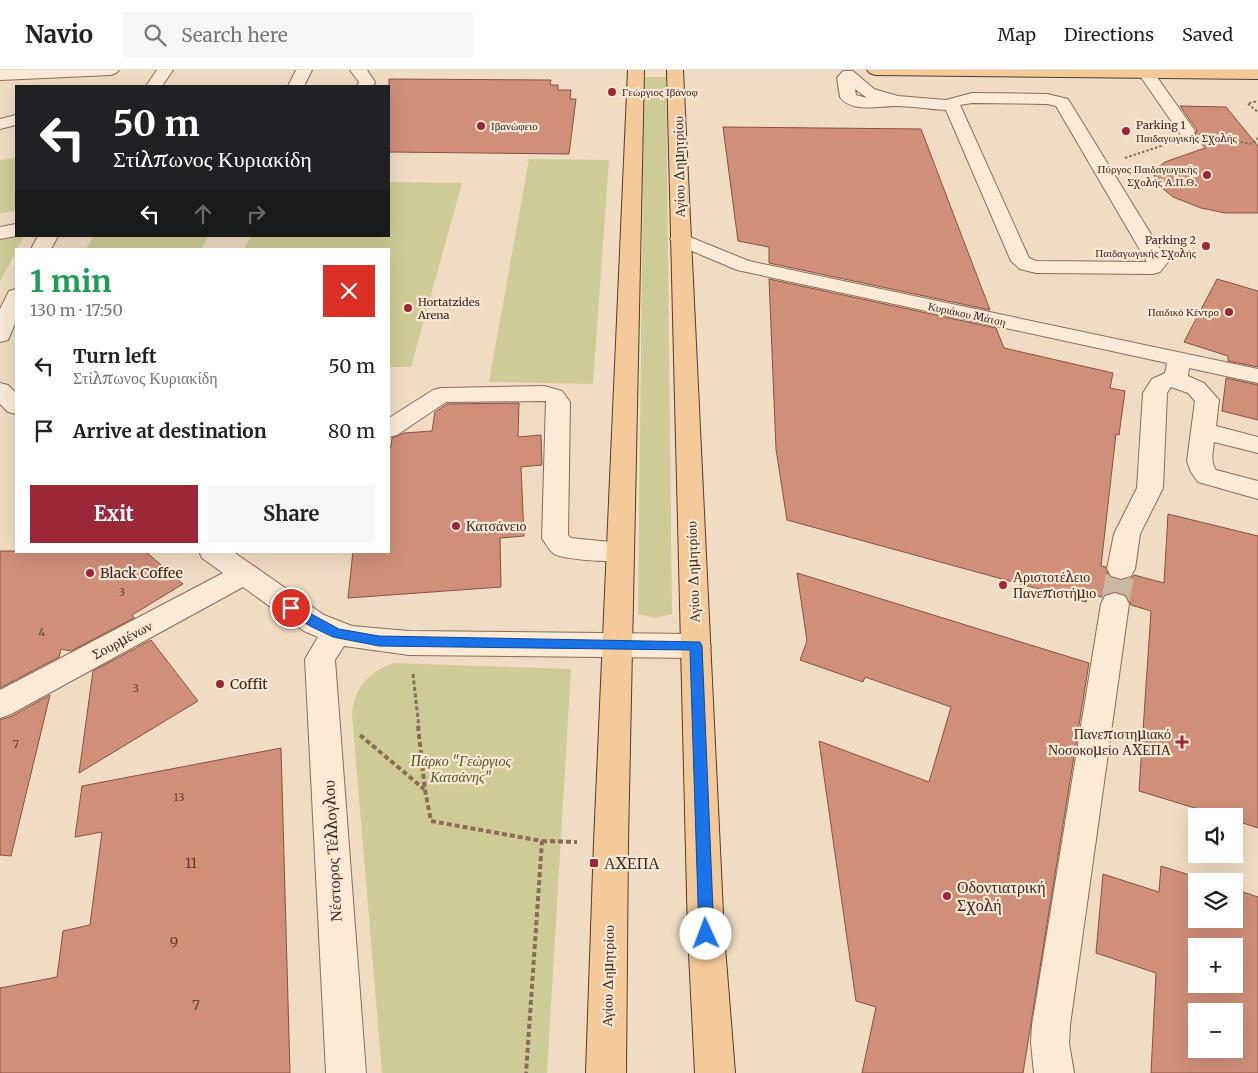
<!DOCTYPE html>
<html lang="en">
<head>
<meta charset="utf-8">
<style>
	body { margin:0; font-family:Merriweather,serif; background:#f6f6f6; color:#222; height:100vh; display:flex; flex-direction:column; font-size:19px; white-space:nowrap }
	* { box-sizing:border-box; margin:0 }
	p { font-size:16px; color:#767676 }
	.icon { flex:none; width:28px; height:28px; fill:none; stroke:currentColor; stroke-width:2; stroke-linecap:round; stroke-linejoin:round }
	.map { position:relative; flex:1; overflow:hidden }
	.sheet { position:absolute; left:15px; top:178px; width:375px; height:305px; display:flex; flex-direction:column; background:#fff; border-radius:0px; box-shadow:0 5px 20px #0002 }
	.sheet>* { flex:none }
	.guide { position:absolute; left:15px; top:15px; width:375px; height:152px; border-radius:0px; box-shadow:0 5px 20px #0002; background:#202124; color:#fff; overflow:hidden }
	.tools { position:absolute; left:1188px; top:738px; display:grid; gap:10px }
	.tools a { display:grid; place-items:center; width:55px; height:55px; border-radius:0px; background:#fff; box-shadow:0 5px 20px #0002; font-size:25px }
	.pin { position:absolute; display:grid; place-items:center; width:42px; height:42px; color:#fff; margin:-21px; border:2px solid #fff; border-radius:50%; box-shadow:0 1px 5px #0007 }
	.me { position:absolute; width:55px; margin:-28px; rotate:358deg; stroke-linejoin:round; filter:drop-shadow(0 0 4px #0008) }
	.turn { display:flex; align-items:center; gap:18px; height:105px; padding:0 15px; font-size:22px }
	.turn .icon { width:65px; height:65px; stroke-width:2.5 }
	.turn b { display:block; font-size:35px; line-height:42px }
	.lanes { display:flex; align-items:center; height:48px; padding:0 15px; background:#0003; justify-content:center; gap:25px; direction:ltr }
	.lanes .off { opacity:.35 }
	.round { display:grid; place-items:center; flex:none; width:52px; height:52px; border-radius:0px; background:#f6f6f6 }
	.summary { display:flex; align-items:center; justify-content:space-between; height:85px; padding:0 15px }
	h1 { font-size:30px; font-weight:700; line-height:38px; color:#1e9e55 }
	.action { display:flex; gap:10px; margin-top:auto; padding:10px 15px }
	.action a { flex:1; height:58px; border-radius:0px; background:#9b2739; color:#fff; font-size:20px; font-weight:700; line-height:58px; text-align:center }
	.action a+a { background:#f6f6f6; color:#222 }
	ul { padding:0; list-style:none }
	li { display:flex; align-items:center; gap:15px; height:65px; padding:0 15px }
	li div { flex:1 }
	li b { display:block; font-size:19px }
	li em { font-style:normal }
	header { display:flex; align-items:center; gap:30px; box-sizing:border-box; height:70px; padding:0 25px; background:#fff; border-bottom:1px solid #e0e0e0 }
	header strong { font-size:24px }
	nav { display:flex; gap:28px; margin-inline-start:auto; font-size:18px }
	.search { width:350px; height:45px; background:#f6f6f6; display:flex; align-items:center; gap:12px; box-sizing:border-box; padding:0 18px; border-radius:0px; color:#767676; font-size:19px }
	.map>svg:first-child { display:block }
	.green { fill:#cecc96 }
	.building { fill:#cf8f78; stroke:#8a513e; fill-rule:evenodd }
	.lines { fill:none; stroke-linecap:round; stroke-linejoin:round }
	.minor-tunnel { stroke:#cbb8a2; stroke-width:28; stroke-dasharray:28 14; stroke-linecap:butt }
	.minor-casing { stroke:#8a6c59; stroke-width:2 }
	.major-casing { stroke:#583b2d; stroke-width:2 }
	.path-far2 { stroke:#8a6c59; stroke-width:2; stroke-dasharray:2.5 2; stroke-linecap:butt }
	.path-far1 { stroke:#8a6c59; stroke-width:3; stroke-dasharray:4 2.5; stroke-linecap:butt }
	.path { stroke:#8a6c59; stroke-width:4; stroke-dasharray:5 3; stroke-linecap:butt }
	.minor { fill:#faead6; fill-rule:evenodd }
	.major { fill:#f4ca9a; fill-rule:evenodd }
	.route { fill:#1a73e8; stroke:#114b97 }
	.poi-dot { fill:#9b2739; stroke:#f7e7d3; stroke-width:2 }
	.labels { text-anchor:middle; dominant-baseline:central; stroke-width:4.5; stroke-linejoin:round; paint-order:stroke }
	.far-poi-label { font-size:11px; fill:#3a271e; stroke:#f7e7d3; text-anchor:start }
	.far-street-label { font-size:11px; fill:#3a271e; stroke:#f7e7d3 }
	.number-label { font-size:11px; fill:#5f4134 }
	.street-label { font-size:14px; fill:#3a271e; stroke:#f7e7d3 }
	.poi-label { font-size:14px; fill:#3a271e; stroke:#f7e7d3; text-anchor:start }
	.park-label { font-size:14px; font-style:italic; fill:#515724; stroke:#f7e7d3 }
	.near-number-label { font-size:14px; fill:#5f4134 }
	.near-street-label { font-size:16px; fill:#3a271e; stroke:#f7e7d3 }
	.near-poi-label { font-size:16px; fill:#3a271e; stroke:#f7e7d3; text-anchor:start }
</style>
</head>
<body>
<header>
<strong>Navio</strong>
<div class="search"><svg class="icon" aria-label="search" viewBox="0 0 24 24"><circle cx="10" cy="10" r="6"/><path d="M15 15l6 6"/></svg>Search here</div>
<nav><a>Map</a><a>Directions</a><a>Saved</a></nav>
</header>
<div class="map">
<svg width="1258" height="1003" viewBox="0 0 1258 1003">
	<rect width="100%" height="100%" fill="#efdcc3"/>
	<path class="green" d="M644 7H666L672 544 655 548 638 544Z
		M16 88V141L0 143V90Z
		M529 89 609 90 593 314 489 312Z
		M389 112 462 113 411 297H389V179H244L251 166H389Z
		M15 166H24L0 212V169Z
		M94 166H208L201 179H86Z
		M393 593 571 599 547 1003H382L352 644C354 618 369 602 393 593Z"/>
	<path class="building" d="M389 9 551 10 550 15H558V20H571L570 29H576L569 84 389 82Z
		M1180 36 1226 37 1258 76V143H1225L1201 138 1173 127 1161 117 1152 102 1165 92 1205 78 1195 65 1197 60Z
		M723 57 921 59 990 240 769 193V177L738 171Z
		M769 209 996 258 1004 278 1113 303 1110 318 1125 321 1119 365 1116 364 1101 496 1106 497 1109 507 1122 511 1132 508 1134 505 1164 513 1168 444 1258 466V758L1234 750V746H1221L1139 721 1151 541 1131 535 1127 525 1116 521 1104 524 1102 527 1088 523 1086 532 787 450 776 379Z
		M1217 209 1258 221V297L1228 291V286L1184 272Z
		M1226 308 1258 315V350L1222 341Z
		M519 333 518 367 541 365 542 395 521 397 524 466 500 468 501 517 348 528 353 481H389V377H391L392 368 404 363 432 361 435 342 447 334Z
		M0 481H145L183 514 132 545 134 548 71 581 61 579 59 587 0 618Z
		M797 503 1089 593 1023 1003H862L876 937 856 931 819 671 929 712 951 637 865 607 863 612 800 590 807 571Z
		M151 570 198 631 79 703 93 601Z
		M50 625 11 786 0 785V650L12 646Z
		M281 678 290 1003H0V918L57 907 63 861 90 855 102 762 75 767 82 716Z
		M1161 796 1209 811H1196V849H1234V819L1258 827V1003H1151L1156 903 1096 883 1103 804 1159 822ZM1196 876H1234V914H1196ZM1196 941H1234V979H1196Z"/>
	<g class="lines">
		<path class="minor-tunnel" d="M1115 534 1121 499"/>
		<g class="minor-casing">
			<path id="minor" d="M0 0H119L116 3 111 5 0 10Z
				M157 0H173L162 16H146Z
				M296 0H312L304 16H288Z
				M350 0H367L375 12 373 16H357L359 12Z
				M1140 0H1152L1195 61 1193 65H1181L1138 3Z
				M843 1H853L874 19 898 26 946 30 972 23 1047 24 1068 29 1168 192 1160 202 1153 204 1036 203 1020 199 1011 191 946 40C929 39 912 36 895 36 879 36 851 43 840 27L837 8ZM855 19 867 28 856 25ZM972 33 1047 34 1056 36 1147 192 1036 191 1029 188 960 35Z
				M16 45V55L0 59V49Z
				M16 154V166L0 169V157Z
				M680 163 749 191 1258 299V313L1189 298 1188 306 1204 313 1219 330 1216 356 1258 367V383L1214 372C1213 381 1210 392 1216 400L1258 411V429L1198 412 1191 402 1187 391 1195 331 1188 323 1171 317 1167 323 1163 418 1140 464 1135 499 1131 506 1121 509 1111 506 1107 499 1114 464 1137 418 1143 323 1152 309 1165 303 1167 293 737 200 673 173 670 169 673 165Z
				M38 166H58L51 179H31Z
				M16 219V251L8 270 0 272V239L9 221Z
				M0 313 8 315 16 323V344L8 342 0 334Z
				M544 316 562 321 570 332 568 465 571 468 620 473 630 476 634 483 630 490C618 493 564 490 554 484 549 480 545 473 542 468L546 331 446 332 397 365 389 367V348L433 320 441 318Z
				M199 481H232L324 545 352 556 409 561 696 564 706 568 711 576 706 584 696 588 409 585 344 576 335 590 366 1003H326L305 589 318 567 304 561 243 517 11 644 0 648V620L223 503 202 488Z
				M1115 523 1125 526 1129 534 1070 955 1069 973 1074 1003H1034L1031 973 1032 955 1101 534 1105 526Z"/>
		</g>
		<g class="major-casing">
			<path id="major" d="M628 0H644L628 772 626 1003H586L594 772Z
				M667 0H683L724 864 735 1003H695L688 864Z
				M867 0H1258V9L875 5 870 3Z"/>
		</g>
		<path class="path-far2" d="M1249 33 1258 31
			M1248 34 1258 42
			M1211 72 1215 68 1252 74 1258 68
			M1125 88 1164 75"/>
		<path class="path-far1" d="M413 604 419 658"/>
		<path class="path" d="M418 656 425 720 431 751 542 771 526 1003
			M360 665 424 719
			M542 771 577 772"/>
		<use href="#minor" class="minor"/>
		<use href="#major" class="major"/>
	</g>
	<path class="route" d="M291 533 339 559 379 566 700 572 702 576 714 864 712 869 706 872 701 869 699 864 690 580 379 576 333 567 310 556 287 541 285 538Z"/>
	<g class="poi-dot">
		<circle cx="612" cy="22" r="5"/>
		<circle cx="481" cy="56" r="5"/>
		<circle cx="1126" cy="61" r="5"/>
		<circle cx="1207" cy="105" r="5"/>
		<circle cx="1206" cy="176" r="5"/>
		<circle cx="408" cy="238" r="5"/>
		<circle cx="1229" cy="242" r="5"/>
		<circle cx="456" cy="456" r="5"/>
		<circle cx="90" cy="503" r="5"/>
		<circle cx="1003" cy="515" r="5"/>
		<circle cx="220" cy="614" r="5"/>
		<path d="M1179.5 664.5h5v5h5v5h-5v5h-5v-5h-5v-5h5z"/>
		<rect x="589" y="788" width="10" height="10" rx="2.5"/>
		<circle cx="947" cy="826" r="5"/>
	</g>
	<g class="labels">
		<g class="far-poi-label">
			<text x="622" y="22">Γεώργιος Ιβάνοφ</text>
			<text x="1136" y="55">Parking 1<tspan x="1136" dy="13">Παιδαγωγικής Σχολής</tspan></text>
			<text x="491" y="56">Ιβανώφειο</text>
			<text x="1197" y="99" text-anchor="end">Πύργος Παιδαγωγικής<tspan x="1197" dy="13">Σχολής Α.Π.Θ.</tspan></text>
			<text x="1196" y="170" text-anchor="end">Parking 2<tspan x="1196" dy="13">Παιδαγωγικής Σχολής</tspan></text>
			<text x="418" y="232">Hortatzides<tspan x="418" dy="13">Arena</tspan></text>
			<text x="1219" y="242" text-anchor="end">Παιδικό Κέντρο</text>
		</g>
		<g class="far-street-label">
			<text transform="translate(967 244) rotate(12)">Κυριάκου Μάτση</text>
		</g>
		<g class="number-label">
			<text x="122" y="522">3</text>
			<text x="42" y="562">4</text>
			<text x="136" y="618">3</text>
			<text x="16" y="674">7</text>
			<text x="179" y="727">13</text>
		</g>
		<g class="street-label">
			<text transform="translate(679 97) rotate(-91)">Αγίου Δημητρίου</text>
			<text transform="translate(693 502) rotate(-92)">Αγίου Δημητρίου</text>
			<text transform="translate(122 570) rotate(-28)">Σουρμένων</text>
			<text transform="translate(608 906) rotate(-89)">Αγίου Δημητρίου</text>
		</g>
		<g class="poi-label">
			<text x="466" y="456">Κατσάνειο</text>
			<text x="100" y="503">Black Coffee</text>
			<text x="1013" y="507">Αριστοτέλειο<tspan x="1013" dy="16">Πανεπιστήμιο</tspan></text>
			<text x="230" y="614">Coffit</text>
			<text x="1171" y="664" text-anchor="end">Πανεπιστημιακό<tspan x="1171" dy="16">Νοσοκομείο ΑΧΕΠΑ</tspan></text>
		</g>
		<g class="park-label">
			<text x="461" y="691">Πάρκο "Γεώργιος<tspan x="461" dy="16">Κατσάνης"</tspan></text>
		</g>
		<g class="near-number-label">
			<text x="191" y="793">11</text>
			<text x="174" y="872">9</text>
			<text x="196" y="935">7</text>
		</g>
		<g class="near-street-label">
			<text transform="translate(332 781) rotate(-93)">Νέστορος Τέλλογλου</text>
		</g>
		<g class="near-poi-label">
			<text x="604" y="793">ΑΧΕΠΑ</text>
			<text x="957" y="817">Οδοντιατρική<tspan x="957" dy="18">Σχολή</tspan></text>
		</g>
	</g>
</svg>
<div class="tools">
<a><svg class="icon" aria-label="sound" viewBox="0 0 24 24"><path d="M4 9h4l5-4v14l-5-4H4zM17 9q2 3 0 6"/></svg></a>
<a><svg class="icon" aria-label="layers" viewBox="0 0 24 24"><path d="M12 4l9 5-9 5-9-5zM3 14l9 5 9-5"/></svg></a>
<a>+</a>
<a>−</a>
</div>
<div class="pin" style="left:291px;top:538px;background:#d93025"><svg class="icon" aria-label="arrive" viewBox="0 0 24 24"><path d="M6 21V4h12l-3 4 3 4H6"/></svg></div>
<svg class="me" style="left:706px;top:864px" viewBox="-20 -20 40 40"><circle r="19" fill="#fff"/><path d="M0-13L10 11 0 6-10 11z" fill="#1a73e8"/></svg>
<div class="guide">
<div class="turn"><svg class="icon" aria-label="left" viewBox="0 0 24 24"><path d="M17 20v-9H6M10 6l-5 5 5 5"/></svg><div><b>50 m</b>Στίλπωνος Κυριακίδη</div></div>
<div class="lanes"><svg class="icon" aria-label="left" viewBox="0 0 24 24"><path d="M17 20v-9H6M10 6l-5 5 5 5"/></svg><svg class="icon off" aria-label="ahead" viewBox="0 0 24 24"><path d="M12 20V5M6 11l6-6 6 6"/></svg><svg class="icon off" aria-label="right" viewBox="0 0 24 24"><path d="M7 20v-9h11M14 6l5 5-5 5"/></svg></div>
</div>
<section class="sheet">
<div class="summary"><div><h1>1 min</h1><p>130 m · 17:50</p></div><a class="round" style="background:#d93025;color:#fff"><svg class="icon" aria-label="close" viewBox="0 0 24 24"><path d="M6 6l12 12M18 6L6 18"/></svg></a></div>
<ul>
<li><svg class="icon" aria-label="left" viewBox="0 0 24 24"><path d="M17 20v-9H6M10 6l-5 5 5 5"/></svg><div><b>Turn left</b><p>Στίλπωνος Κυριακίδη</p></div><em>50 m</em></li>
<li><svg class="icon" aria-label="arrive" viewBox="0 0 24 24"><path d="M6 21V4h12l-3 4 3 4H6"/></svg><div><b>Arrive at destination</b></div><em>80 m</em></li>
</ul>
<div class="action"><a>Exit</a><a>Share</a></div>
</section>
</div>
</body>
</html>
